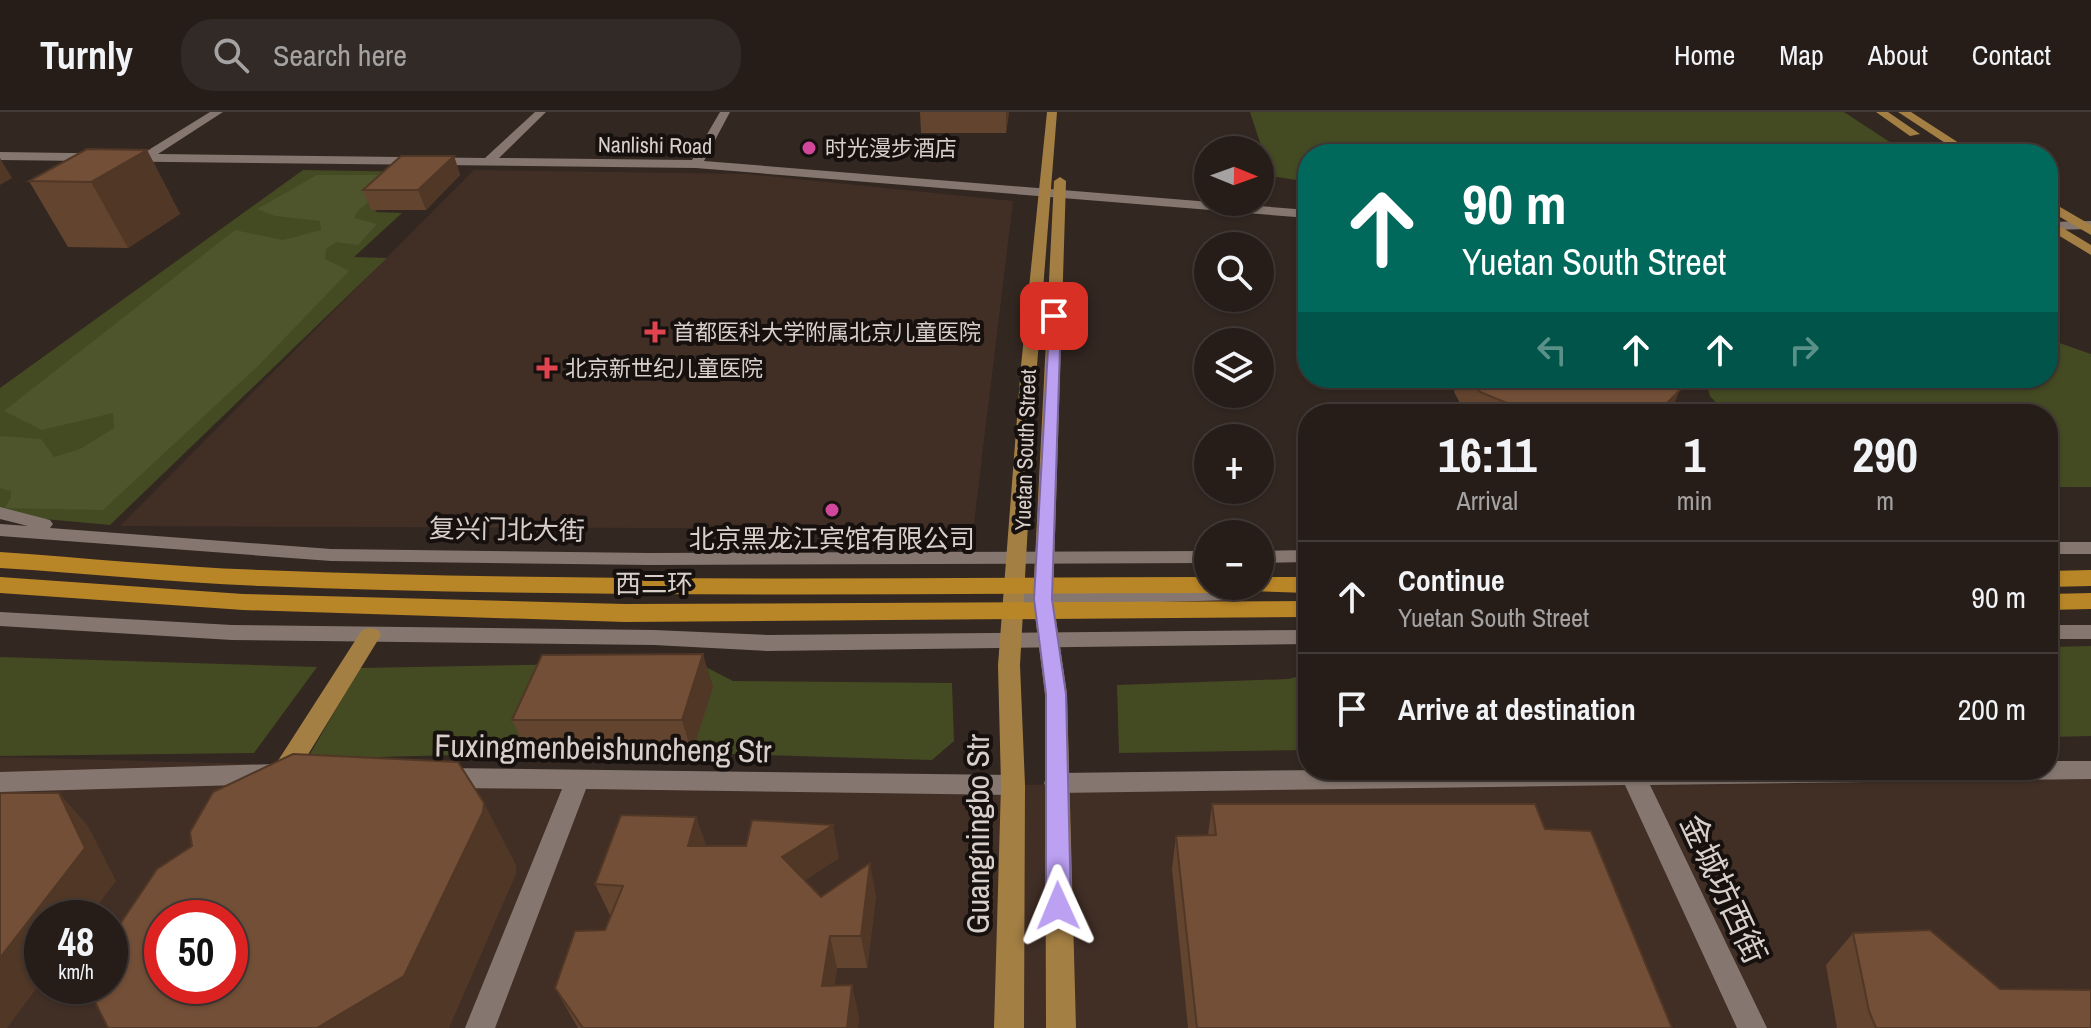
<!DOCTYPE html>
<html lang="en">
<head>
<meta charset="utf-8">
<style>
	body { margin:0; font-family:"Archivo Narrow","Noto Sans SC",sans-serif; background:#322a26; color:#f1f3f6; height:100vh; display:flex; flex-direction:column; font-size:30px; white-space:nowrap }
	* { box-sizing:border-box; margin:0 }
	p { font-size:26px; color:#a4a2a2 }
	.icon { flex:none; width:44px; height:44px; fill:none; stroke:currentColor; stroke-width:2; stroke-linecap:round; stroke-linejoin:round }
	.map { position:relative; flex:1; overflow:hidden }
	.sheet { position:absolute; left:1298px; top:292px; width:760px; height:376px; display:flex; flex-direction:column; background:#261d19; border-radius:32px; box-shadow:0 2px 6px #0004,0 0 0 2px #423b38 }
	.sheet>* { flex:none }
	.banner { position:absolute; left:1298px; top:32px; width:760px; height:244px; border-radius:32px; box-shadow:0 2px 6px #0004,0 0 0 2px #423b38; background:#00695c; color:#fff; overflow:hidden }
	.needle { width:52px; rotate:91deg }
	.fabs { position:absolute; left:1194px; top:24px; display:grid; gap:16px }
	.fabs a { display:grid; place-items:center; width:80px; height:80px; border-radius:50%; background:#261d19; box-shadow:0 2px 6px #0004,0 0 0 2px #423b38; font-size:40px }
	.speed { position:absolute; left:24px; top:788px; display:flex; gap:16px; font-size:40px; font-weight:700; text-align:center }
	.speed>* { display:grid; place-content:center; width:104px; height:104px; border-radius:50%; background:#261d19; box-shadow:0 2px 6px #0004,0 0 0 2px #423b38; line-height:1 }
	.speed small { font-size:20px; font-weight:400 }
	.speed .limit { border:12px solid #d22; background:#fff; color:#111 }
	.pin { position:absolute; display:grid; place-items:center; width:68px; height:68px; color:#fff; margin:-34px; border-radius:16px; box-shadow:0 4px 12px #0006 }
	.me { position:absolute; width:88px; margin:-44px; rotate:359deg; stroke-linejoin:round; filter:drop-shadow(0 0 6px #0008) }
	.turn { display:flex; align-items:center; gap:28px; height:168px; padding:0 32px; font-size:36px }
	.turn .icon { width:104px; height:104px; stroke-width:2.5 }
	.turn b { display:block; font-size:56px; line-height:68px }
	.lanes { display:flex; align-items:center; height:76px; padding:0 32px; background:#0003; justify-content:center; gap:40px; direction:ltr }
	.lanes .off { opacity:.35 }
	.eta { display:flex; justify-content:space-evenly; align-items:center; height:136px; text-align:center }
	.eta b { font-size:48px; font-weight:800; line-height:56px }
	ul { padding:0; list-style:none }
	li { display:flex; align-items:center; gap:24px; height:112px; padding:0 32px; border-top:2px solid #423b38 }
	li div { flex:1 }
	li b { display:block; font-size:30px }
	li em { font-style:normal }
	header { display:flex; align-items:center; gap:48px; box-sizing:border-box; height:112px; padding:0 40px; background:#261d19; border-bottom:2px solid #423b38 }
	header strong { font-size:38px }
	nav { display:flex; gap:44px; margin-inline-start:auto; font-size:28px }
	.search { width:560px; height:72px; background:#322a26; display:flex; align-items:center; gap:20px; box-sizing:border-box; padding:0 28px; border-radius:32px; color:#a4a2a2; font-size:30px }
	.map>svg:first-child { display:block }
	.built { fill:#412f26; fill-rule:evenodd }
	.green { fill:#444a22 }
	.forest { fill:#4e542b }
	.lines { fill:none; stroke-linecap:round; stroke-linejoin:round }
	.minor { fill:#857770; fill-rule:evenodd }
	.major { fill:#a47f44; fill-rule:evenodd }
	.highway { fill:#b88527; fill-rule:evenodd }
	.wall { fill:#63442f }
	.shaded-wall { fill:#503726 }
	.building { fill:#734f37; stroke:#503726; stroke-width:2; fill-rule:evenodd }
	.route { fill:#bca0f2; stroke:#7a689d; stroke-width:2 }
	.hotel-dot { fill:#d1479c; stroke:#16110e; stroke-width:3 }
	.health-dot { fill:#e0444e; stroke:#16110e; stroke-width:3 }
	.labels { text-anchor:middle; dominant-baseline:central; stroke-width:8; stroke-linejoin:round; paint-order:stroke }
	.far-street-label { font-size:22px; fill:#d8cfcb; stroke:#16110e }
	.far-poi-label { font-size:22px; fill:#d8cfcb; stroke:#16110e; text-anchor:start }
	.street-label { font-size:26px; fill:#d8cfcb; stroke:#16110e }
	.poi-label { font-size:26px; fill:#d8cfcb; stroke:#16110e }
	.near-street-label { font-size:32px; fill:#d8cfcb; stroke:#16110e }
</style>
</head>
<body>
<header>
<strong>Turnly</strong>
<div class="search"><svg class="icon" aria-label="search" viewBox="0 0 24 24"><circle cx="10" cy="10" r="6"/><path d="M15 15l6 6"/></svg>Search here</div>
<nav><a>Home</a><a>Map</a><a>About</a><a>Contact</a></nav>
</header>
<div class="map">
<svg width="2091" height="916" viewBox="0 0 2091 916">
	<rect width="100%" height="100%" fill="#332721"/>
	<path class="built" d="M474 58 748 62 1013 89 974 411 961 417 120 414Z
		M0 645 1013 673 2091 656V916H0ZM42 806H110V874H42ZM162 806H230V874H162Z"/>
	<path class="green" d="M1250 0H1844L1908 42H1308V70L1271 64Z
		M303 58 420 60 375 100 402 101 354 145 387 146 110 413 44 407 0 397V276Z
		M2048 227 2091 242V375H2048V302H1726L1710 284 1705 266H2048Z
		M2091 534V624L2048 625V535Z
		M0 545 317 555 254 641 0 644Z
		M696 550 733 569 952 571 954 629 932 648 692 641 712 575 527 641 307 647 360 556Z
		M1308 562V638L1119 641 1117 573 1288 567Z"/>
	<path class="forest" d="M317 63H385L386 75 357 100 354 106 377 112 358 133 336 130 326 137 325 147 349 159 258 254 103 398 4 396 11 386V379L0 376V324L41 327 54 345 80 337 114 316 113 301 42 318 4 299 235 118 283 128 321 118 320 109 275 104 257 97Z"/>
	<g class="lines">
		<path class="minor" d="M210 0H223L158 42 485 46 535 0H546L499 46 692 48 720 0H730L704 49 1308 98V106L696 56 0 48V40L142 42Z
			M2091 109V117L2048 118V110Z
			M0 395 50 408 53 412 50 416 331 437 650 441 1208 439V451L650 453 331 449 0 424V412L28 414 0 407Z
			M2048 430H2091V442H2048Z
			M1308 438V450L1260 451V439Z
			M1227 476 1237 483 1234 488 1013 494 1003 487 1013 480Z
			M0 500 232 513 654 518 767 523 1308 518V532L767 539 654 533 232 528 0 514Z
			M2048 513H2091V527H2048Z
			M2048 649H2091V667L1650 673 1767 916H1737L1625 673 1056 681 1047 678 1044 671 1047 664 1056 661 1326 658H2048Z
			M276 652 285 655 288 662 285 669 276 672 0 680V660Z
			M444 656 1013 663 1022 666 1025 673 1022 680 1013 683 586 677 495 916H465L562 677 444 676 435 673 432 666 435 659Z"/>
		<path class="major" d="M1047 0H1057L1037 254 1020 553 1025 673 1024 916H994L1001 673 998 553 1021 254Z
			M1876 0H1888L1920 22 1910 24Z
			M1898 0H1911L1976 42H1962Z
			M1060 65 1066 69 1053 487 1067 582 1076 916H1046L1045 582 1033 487 1054 69Z
			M2048 88 2091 113V123L2048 98Z
			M2048 107 2091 133V143L2048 117Z
			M370 516 378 518 381 523 290 672 281 675 272 672 269 665 272 658 362 518Z"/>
		<path class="highway" d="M0 440C87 446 174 455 261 458 576 470 892 466 1208 465V474H1220L1217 479 1208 481C892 482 576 486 261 474 174 471 87 461 0 456Z
			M2091 458V474L2048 475V459Z
			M0 465 243 482 625 492 1308 489V505L625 510 243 498 0 481Z
			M1260 465H1308V481L1251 479 1248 474H1260Z
			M2091 481V497L2048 498V482Z"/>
	</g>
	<path class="wall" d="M920 0H1009L1006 21H921Z
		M147 38 180 102 128 136 68 135 29 69Z
		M454 44 460 63 426 98H371L363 78Z
		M1458 266H1672L1670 302H1466L1454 280Z
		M713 575 692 641H527L512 608Z
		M1212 692 1545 717 1672 916H1188L1172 757 1176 724 1208 723Z
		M696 705 706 734 839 746 805 768 821 785 876 784 867 856H837L834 874 859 905 858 916H578L555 876 605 818 611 805 595 772Z
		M1853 821 2000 877 2091 916H1837L1826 853Z"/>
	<path class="shaded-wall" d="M1006 0H1009L1006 21Z
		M147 38 180 102 128 136 91 70Z
		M454 44 460 63 426 98 418 78Z
		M0 46 12 66 0 73Z
		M1680 278 1670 302H1656Z
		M703 542 713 575 692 641 682 608Z
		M59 681 88 714 116 769 88 806H42V869L7 916H0V846Z
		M484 691 516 753V762L449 916H317Z
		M696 705 707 738 688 734Z
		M833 713 839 746 790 778 782 745Z
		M870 751 876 784 867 856 861 824Z
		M830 824 837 856 830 906 822 874Z
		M852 873 859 905 858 916H847Z"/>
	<path class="building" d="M87 37 147 38 91 70 29 69Z
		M401 44H454L418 78H363Z
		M1472 266H1672L1680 278 1656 302H1534L1480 280Z
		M703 542 682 608H512L542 543Z
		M293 642 458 650 484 691 483 700 404 864 317 916H108L87 874H110V827L157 757 192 734 190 720 213 680ZM162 806H230V874H162Z
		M0 681H59L85 736 0 846Z
		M1212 692H1535L1545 717 1591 719 1672 916H1197L1176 724 1216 723Z
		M621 703 696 705 688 734H746L752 708 833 713 782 745 821 785 870 751 861 824H830L822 874 852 873 847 916H583L555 876 575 819 605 818 623 774 595 772Z
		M1930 818 2000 877 2091 878V916H1876L1869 899 1853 821Z"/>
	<path class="route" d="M1050 201 1061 204 1052 487 1066 582 1071 794 1067 801 1058 804 1050 801 1046 794V582L1034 487Z"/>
	<g class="hotel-dot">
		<circle cx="809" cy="36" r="8"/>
		<circle cx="832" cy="398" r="8"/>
	</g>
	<g class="health-dot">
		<path d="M651 208h8v8h8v8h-8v8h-8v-8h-8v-8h8z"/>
		<path d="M543 244h8v8h8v8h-8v8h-8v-8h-8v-8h8z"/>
	</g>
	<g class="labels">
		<g class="far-street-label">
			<text transform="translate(655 33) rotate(1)">Nanlishi Road</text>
			<text transform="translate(1025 338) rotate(-88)">Yuetan South Street</text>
		</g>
		<g class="far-poi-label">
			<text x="825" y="36">时光漫步酒店</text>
			<text x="673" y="220">首都医科大学附属北京儿童医院</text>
			<text x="565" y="256">北京新世纪儿童医院</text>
		</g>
		<g class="street-label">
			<text transform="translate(507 417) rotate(1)">复兴门北大街</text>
			<text x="654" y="471">西二环</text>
		</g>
		<g class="poi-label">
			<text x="832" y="426">北京黑龙江宾馆有限公司</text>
		</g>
		<g class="near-street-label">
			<text transform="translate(603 636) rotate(1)">Fuxingmenbeishuncheng Str</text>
			<text transform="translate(977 722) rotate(-90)">Guangningbo Str</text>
			<text transform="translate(1724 777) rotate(65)">金城坊西街</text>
		</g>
	</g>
</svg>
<div class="fabs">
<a><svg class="needle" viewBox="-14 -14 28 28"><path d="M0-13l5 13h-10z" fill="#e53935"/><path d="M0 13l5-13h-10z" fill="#a4a2a2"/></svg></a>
<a><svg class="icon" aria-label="search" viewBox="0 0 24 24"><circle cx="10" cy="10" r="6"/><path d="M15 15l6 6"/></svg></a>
<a><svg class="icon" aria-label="layers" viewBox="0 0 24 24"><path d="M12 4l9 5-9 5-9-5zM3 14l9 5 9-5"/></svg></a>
<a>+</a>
<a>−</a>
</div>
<div class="speed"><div>48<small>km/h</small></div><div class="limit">50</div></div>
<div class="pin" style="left:1054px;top:204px;background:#d93025"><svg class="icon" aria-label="arrive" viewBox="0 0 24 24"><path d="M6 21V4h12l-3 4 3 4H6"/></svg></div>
<svg class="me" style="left:1058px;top:794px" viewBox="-20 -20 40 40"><path d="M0-17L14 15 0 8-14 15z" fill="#bca0f2" stroke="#fff" stroke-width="4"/></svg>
<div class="banner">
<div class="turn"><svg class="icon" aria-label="ahead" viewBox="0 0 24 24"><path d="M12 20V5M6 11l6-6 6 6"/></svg><div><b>90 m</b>Yuetan South Street</div></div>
<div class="lanes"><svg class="icon off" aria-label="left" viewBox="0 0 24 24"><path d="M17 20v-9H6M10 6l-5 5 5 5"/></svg><svg class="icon" aria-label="ahead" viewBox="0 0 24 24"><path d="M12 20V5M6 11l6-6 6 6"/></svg><svg class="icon" aria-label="ahead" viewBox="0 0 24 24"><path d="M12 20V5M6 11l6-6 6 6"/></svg><svg class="icon off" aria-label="right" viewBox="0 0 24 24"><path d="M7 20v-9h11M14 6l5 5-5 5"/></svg></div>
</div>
<section class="sheet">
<div class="eta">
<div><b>16:11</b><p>Arrival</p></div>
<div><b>1</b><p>min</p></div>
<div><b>290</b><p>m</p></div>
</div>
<ul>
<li><svg class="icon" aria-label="ahead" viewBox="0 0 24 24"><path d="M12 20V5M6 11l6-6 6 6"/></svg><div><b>Continue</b><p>Yuetan South Street</p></div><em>90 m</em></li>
<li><svg class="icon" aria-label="arrive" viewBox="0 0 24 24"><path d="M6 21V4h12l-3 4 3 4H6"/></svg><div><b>Arrive at destination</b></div><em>200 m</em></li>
</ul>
</section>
</div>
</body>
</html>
